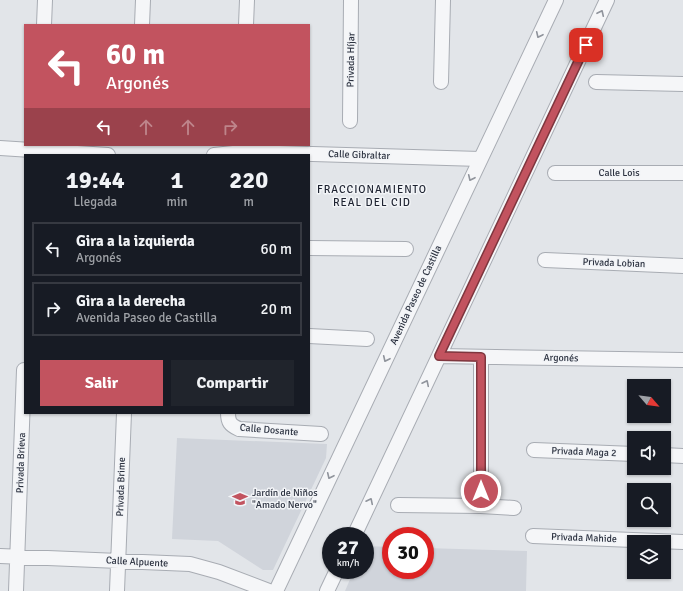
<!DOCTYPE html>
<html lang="es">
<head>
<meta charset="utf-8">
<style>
	body { margin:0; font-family:Signika,sans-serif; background:#20242c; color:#f1f3f6; height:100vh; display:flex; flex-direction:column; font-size:15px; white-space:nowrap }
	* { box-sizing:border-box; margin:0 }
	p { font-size:13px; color:#9ea1a6 }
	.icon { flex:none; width:22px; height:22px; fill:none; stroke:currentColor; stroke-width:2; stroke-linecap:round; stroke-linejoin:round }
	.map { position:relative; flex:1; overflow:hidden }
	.panel { position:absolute; left:24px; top:154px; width:286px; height:260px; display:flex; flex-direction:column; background:#171b24; border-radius:0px; box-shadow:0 1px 3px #0004 }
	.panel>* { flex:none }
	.guide { position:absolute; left:24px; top:24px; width:286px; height:122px; border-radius:0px; box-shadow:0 1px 3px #0004; background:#c2535f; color:#fff; overflow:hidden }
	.needle { width:26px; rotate:118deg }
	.fabs { position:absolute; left:627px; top:379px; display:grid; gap:8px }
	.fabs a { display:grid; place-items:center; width:44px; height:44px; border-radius:0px; background:#171b24; box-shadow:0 1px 3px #0004; font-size:20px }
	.speed { position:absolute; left:322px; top:527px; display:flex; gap:8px; font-size:20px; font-weight:700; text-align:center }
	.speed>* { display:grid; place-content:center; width:52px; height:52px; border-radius:50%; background:#171b24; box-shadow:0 1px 3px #0004; line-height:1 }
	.speed small { font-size:10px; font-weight:400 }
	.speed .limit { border:6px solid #d22; background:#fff; color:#111 }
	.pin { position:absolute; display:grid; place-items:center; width:34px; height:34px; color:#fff; margin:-17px; border-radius:8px; box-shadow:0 2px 6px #0006 }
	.me { position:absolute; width:44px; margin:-22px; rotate:0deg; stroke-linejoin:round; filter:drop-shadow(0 0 3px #0008) }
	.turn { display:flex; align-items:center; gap:14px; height:84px; padding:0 16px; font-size:18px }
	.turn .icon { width:52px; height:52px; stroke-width:2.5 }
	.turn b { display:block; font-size:28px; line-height:34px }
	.lanes { display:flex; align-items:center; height:38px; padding:0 16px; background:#0003; justify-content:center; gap:20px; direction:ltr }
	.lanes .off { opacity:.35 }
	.eta { display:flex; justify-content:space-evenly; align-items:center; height:68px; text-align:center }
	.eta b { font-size:24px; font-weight:700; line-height:28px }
	.button { display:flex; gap:8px; margin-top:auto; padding:8px 16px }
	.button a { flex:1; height:46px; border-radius:0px; background:#c2535f; color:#fff; font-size:16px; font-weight:700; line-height:46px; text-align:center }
	.button a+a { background:#20242c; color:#f1f3f6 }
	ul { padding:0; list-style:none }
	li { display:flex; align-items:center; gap:12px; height:54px; margin:0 8px 6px; padding:0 8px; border:2px solid #363941; border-radius:0px }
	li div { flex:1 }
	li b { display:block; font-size:15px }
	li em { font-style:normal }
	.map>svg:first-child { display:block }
	.built { fill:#d0d4db }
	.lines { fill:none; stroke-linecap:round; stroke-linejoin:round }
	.minor-casing { stroke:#a8acb3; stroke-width:16 }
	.minor { stroke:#f5f6f8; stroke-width:14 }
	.oneway { stroke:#90949c }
	.route-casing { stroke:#7e363e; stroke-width:10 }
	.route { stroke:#c2535f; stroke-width:7 }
	.labels { text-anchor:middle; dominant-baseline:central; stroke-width:3; stroke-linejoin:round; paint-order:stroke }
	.street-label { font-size:10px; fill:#2c3240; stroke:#f2f4f7 }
	.poi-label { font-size:10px; fill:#2c3240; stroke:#f2f4f7; text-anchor:start }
	.neighbourhood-label { font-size:11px; letter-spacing:1px; fill:#1e2331; stroke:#f2f4f7 }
</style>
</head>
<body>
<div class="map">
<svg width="683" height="591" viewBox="0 0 683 591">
	<rect width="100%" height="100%" fill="#e2e5e9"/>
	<path class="built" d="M177 438 327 444 326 458 273 570H263L218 541 172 539Z
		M365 546 391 547V570H425V548L527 551 526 591H345L354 570H365Z"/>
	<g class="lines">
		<g class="minor-casing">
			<path id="minor" d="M44 25 45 0
				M142 25 143 0
				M246 25 247 0
				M441 82 443 0
				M596 82 683 84
				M350 121 351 0
				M0 148 108 155
				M214 155 243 152 480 159
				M555 173H683
				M309 248 406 249
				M545 260 683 266
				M309 336 367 339
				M439 356 683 360
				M228 413C228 422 230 425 239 429L321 434
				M534 450 634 454
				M664 455 683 456
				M398 505 481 506 514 508
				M481 506V357
				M354 536 607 0
				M533 536 683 542
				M0 556 190 564 219 572 269 591
				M16 591 24 370
				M117 591 124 413
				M276 591 556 0
				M327 591 337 570"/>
		</g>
		<use href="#minor" class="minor"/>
	</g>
	<defs><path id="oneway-chevron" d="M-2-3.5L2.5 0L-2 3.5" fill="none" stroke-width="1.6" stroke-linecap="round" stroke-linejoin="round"/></defs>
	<g class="oneway">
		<use href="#oneway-chevron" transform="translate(601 13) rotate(-65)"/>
		<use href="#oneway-chevron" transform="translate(539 35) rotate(115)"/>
		<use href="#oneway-chevron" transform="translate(471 178) rotate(115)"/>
		<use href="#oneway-chevron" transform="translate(386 359) rotate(115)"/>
		<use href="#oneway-chevron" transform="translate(426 383) rotate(-64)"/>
		<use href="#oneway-chevron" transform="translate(330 476) rotate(115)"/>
		<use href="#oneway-chevron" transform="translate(370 501) rotate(-64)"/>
	</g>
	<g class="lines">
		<g class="route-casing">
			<path id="route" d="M481 491V357L439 356 586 45"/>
		</g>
		<use href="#route" class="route"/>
	</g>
	<defs>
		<g id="school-bare" transform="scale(1.2)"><path d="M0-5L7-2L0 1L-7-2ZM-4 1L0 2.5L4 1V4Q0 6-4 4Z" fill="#c2535f" stroke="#f2f4f7" stroke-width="2.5" paint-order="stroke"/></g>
	</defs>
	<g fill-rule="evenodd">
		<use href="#school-bare" x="240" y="499"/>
	</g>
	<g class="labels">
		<g class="street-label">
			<text transform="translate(351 60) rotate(-89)">Privada Híjar</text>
			<text transform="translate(359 155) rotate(2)">Calle Gibraltar</text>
			<text x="619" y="173">Calle Lois</text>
			<text transform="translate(614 263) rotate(2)">Privada Lobian</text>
			<text transform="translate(416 295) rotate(-65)">Avenida Paseo de Castilla</text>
			<text transform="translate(561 358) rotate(1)">Argonés</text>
			<text transform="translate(269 430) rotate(5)">Calle Dosante</text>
			<text transform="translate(584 452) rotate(2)">Privada Maga 2</text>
			<text transform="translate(21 463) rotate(-88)">Privada Brieva</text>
			<text transform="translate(121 487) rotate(-88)">Privada Brime</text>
			<text transform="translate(584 538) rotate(2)">Privada Mahide</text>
			<text transform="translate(137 562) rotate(3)">Calle Alpuente</text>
		</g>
		<g class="poi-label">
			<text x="252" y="493">Jardín de Niños<tspan x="252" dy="12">"Amado Nervo"</tspan></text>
		</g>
		<g class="neighbourhood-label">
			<text x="372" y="189">FRACCIONAMIENTO<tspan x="372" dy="13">REAL DEL CID</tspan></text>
		</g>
	</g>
</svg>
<div class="fabs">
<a><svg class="needle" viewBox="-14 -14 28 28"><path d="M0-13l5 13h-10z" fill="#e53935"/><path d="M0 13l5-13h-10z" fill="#9ea1a6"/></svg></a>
<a><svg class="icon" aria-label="sound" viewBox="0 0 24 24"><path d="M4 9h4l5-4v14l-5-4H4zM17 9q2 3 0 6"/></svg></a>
<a><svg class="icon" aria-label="search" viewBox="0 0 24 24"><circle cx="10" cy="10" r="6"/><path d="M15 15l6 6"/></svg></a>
<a><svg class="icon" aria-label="layers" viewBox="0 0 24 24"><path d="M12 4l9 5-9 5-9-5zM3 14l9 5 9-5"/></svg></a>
</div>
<div class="speed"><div>27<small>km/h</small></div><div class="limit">30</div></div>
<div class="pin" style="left:586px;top:45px;background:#d93025"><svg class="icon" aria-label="arrive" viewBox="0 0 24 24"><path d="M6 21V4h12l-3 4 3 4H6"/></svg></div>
<svg class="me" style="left:481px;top:491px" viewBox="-20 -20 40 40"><circle r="17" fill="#c2535f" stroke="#fff" stroke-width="3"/><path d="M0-11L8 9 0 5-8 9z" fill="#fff"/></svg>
<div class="guide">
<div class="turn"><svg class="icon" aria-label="left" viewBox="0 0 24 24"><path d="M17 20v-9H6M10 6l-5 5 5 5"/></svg><div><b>60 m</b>Argonés</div></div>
<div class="lanes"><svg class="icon" aria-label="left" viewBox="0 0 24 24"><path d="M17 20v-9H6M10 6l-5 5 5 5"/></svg><svg class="icon off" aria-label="ahead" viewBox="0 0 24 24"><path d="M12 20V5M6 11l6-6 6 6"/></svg><svg class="icon off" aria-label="ahead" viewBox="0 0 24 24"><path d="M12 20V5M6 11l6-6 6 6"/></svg><svg class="icon off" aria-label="right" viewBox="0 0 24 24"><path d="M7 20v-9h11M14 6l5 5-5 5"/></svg></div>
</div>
<section class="panel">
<div class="eta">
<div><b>19:44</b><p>Llegada</p></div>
<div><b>1</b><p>min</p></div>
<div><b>220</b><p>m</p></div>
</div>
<ul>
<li><svg class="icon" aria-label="left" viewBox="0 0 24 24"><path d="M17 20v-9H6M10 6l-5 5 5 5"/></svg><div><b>Gira a la izquierda</b><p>Argonés</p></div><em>60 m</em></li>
<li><svg class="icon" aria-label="right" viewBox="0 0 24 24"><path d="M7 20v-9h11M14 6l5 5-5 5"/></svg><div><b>Gira a la derecha</b><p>Avenida Paseo de Castilla</p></div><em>20 m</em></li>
</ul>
<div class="button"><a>Salir</a><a>Compartir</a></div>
</section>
</div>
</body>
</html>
